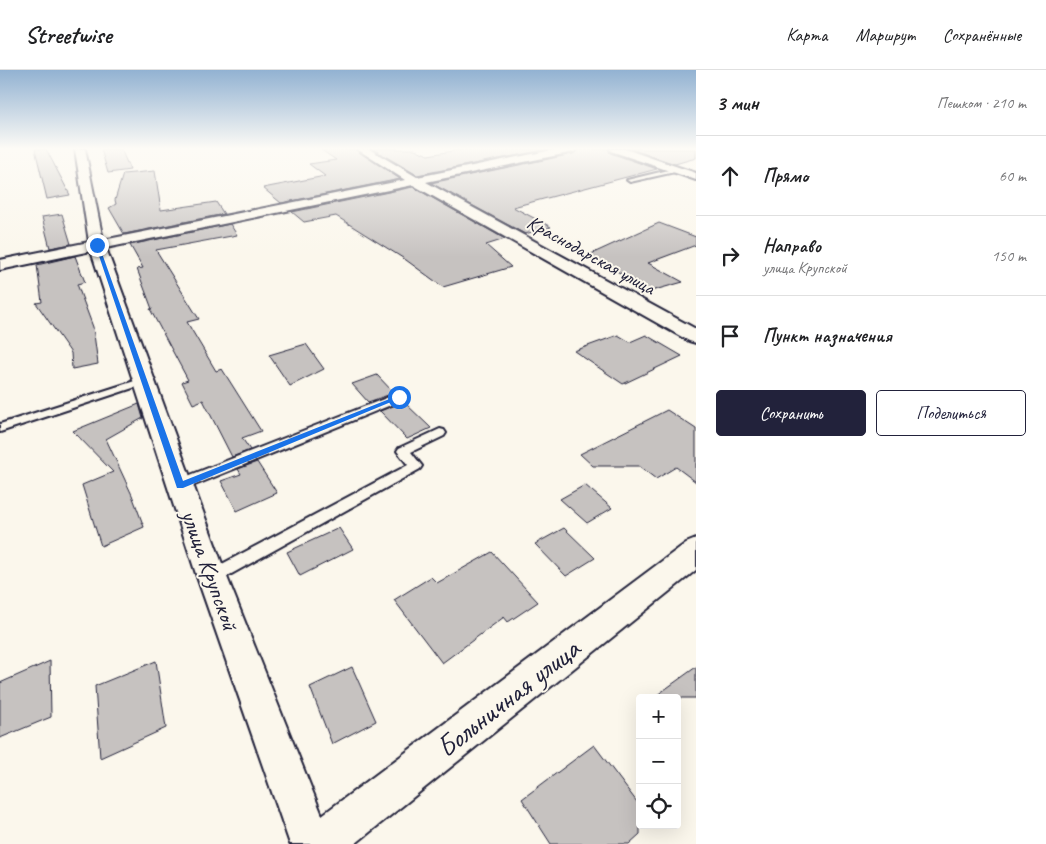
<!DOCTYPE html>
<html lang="ru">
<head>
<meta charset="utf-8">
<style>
	body { margin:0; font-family:Caveat,sans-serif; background:#f6f6f6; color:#202124 }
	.controls { position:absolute; right:15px; bottom:15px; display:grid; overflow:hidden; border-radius:5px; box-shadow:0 5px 20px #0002 }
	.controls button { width:45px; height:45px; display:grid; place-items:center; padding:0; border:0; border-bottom:1px solid #e0e0e0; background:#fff; color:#202124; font:25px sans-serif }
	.stop { position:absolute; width:15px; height:15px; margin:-11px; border:4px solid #1a73e8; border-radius:50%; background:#fff }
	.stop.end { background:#1a73e8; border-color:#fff; box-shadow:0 1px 5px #0008 }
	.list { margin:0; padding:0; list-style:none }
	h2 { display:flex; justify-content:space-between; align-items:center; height:65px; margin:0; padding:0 20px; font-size:21px }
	h2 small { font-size:16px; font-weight:400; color:#757577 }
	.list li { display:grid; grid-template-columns:32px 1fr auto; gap:15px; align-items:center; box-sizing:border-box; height:80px; padding:0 20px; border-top:1px solid #e0e0e0 }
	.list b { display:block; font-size:19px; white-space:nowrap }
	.list p { margin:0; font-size:16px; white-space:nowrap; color:#757577 }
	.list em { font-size:16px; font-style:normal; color:#757577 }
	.actions { display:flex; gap:10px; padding:15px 20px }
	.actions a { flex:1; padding:11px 0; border:1px solid #22223b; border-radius:5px; text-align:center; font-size:18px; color:#22223b }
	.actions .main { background:#22223b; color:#fff }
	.icon { flex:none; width:28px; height:28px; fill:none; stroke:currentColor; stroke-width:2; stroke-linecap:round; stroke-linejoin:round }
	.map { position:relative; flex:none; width:696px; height:774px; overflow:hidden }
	header { display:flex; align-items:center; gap:30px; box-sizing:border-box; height:70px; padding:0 25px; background:#fff; border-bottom:1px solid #e0e0e0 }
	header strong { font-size:24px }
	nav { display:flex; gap:28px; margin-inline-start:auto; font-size:18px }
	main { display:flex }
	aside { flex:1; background:#fff }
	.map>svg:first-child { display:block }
	.building { fill:#c6c2c0; stroke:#22223b }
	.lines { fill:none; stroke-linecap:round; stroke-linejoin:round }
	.lane-casing { stroke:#22223b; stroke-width:4 }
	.street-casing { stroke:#22223b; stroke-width:4 }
	.lane { fill:#fbf7ec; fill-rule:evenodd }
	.street { fill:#fbf7ec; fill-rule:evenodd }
	.route { fill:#1a73e8 }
	.labels { text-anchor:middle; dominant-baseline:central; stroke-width:4; stroke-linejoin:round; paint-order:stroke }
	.far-street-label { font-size:20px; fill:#22223b; stroke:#fbf7ec }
	.street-label { font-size:24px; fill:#22223b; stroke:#fbf7ec }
	.near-street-label { font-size:29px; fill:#22223b; stroke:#fbf7ec }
</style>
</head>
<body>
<header>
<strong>Streetwise</strong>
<nav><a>Карта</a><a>Маршрут</a><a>Сохранённые</a></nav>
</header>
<main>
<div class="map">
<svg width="696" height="774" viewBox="0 0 696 774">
	<rect width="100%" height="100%" fill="#fbf7ec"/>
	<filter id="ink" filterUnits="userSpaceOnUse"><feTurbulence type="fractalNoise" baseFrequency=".02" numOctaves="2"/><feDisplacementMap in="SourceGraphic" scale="10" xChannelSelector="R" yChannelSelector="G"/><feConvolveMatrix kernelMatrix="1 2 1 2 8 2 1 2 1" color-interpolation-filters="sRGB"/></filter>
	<g filter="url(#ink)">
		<path class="building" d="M35,79H46L70,125L47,129Z
			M101,79H121L130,100L108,103Z
			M320,79H355L400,109L281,133L263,118L325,106L309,94L336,90Z
			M373,79H415L428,85L465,79H549L417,105Z
			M580,79H608L610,83L657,99L513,137L551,157L525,164L431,113L573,84Z
			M631,79H696V88L675,94Z
			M155,101L161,140L216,132L224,144L124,164L109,138L116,134L115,130L123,104Z
			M413,117L505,169L486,175L511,197L443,217L406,190L336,146L304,152L292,142Z
			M62,144L71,174L50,178L42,147Z
			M659,153L696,167V175L648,193L683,212L651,221L589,185Z
			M230,154L237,165L156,180L199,249L187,252L216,301L222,299L261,361L242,368L250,380L232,387L203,330L193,334L182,312L188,310L150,239H152L137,199L143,198L130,175Z
			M75,186L85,212L77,214L93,257L98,294L72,299L71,283L36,233L42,232L37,195Z
			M618,265L630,272L646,265L682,286L623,314L574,281Z
			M306,274L324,299L290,316L269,285Z
			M377,305L394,323L368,332L352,314Z
			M404,332L431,358L407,369L380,341Z
			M139,334L143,348L106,369L132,425L144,457L101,476L82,415L113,402L73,361Z
			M667,340L696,359V412L676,397L656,409L639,396H593L580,384Z
			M257,392L277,423L237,441L221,411L241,404L238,399Z
			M585,415L612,438L587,453L560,429Z
			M339,458L353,479L300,506L287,482Z
			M564,458L595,488L566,506L535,474Z
			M492,482L538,532L508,552L504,547L442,593L394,530L431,507L437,513Z
			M50,591L51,647L0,668V613Z
			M156,591L166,658L100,688L95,616Z
			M352,597L376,651L332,674L310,617Z
			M696,597V628H653Z
			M594,675L640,736V764L629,774H551L522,729Z"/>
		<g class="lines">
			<defs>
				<path id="lane" d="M677,98L679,101L630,112L627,110Z
					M144,308L148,309L149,311L148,313L0,362V354Z
					M399,323L403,324L405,327L403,330L185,419L180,420L175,419L173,415L175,411Z
					M440,359L444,360L446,363L444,366L411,382L422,396L420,399L217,512L212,514L207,512L204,507L207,502L408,395L397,381L399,378Z"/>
				<path id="street" d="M75,79H85L103,170L405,110L357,79H369L417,107L558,79H578L573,82L426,112L696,259V273L689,271L413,115L106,178L227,507L322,745L686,473L696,469V500L355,774H290L197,507L91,181L0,200V190L89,172Z
					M610,79H625L696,103V110L611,81Z"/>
			</defs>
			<use href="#lane" class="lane-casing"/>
			<use href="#street" class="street-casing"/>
			<use href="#lane" class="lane"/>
			<use href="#street" class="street"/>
		</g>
	</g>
	<linearGradient id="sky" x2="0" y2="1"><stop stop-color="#92b2d2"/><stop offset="0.42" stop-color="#fdfbf6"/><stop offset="1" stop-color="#fdfbf6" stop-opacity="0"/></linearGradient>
	<rect width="696" height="187" fill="url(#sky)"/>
	<path class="route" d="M95,174L99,175L183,411L397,326L403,327L183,418H177Z"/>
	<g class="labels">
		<g class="far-street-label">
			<text transform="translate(591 185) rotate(29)">Краснодарская улица</text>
		</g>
		<g class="street-label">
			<text transform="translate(210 500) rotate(70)">улица Крупской</text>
		</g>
		<g class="near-street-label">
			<text transform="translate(508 628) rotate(-38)">Больничная улица</text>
		</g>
	</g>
</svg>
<div class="controls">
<button>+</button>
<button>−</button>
<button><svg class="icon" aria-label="locate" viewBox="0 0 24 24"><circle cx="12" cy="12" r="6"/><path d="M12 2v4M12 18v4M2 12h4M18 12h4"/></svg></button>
</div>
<div class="stop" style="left:399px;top:327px"></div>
<div class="stop end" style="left:97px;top:175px"></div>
</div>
<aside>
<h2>3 мин<small>Пешком · 210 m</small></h2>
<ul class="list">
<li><svg class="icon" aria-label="ahead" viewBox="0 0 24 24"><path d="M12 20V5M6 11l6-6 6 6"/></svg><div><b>Прямо</b></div><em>60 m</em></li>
<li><svg class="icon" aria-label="right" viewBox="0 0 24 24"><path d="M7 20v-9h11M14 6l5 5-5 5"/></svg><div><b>Направо</b><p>улица Крупской</p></div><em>150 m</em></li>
<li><svg class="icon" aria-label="arrive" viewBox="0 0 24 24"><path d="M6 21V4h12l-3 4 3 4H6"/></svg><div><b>Пункт назначения</b></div></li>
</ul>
<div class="actions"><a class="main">Сохранить</a><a>Поделиться</a></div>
</aside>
</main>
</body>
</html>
